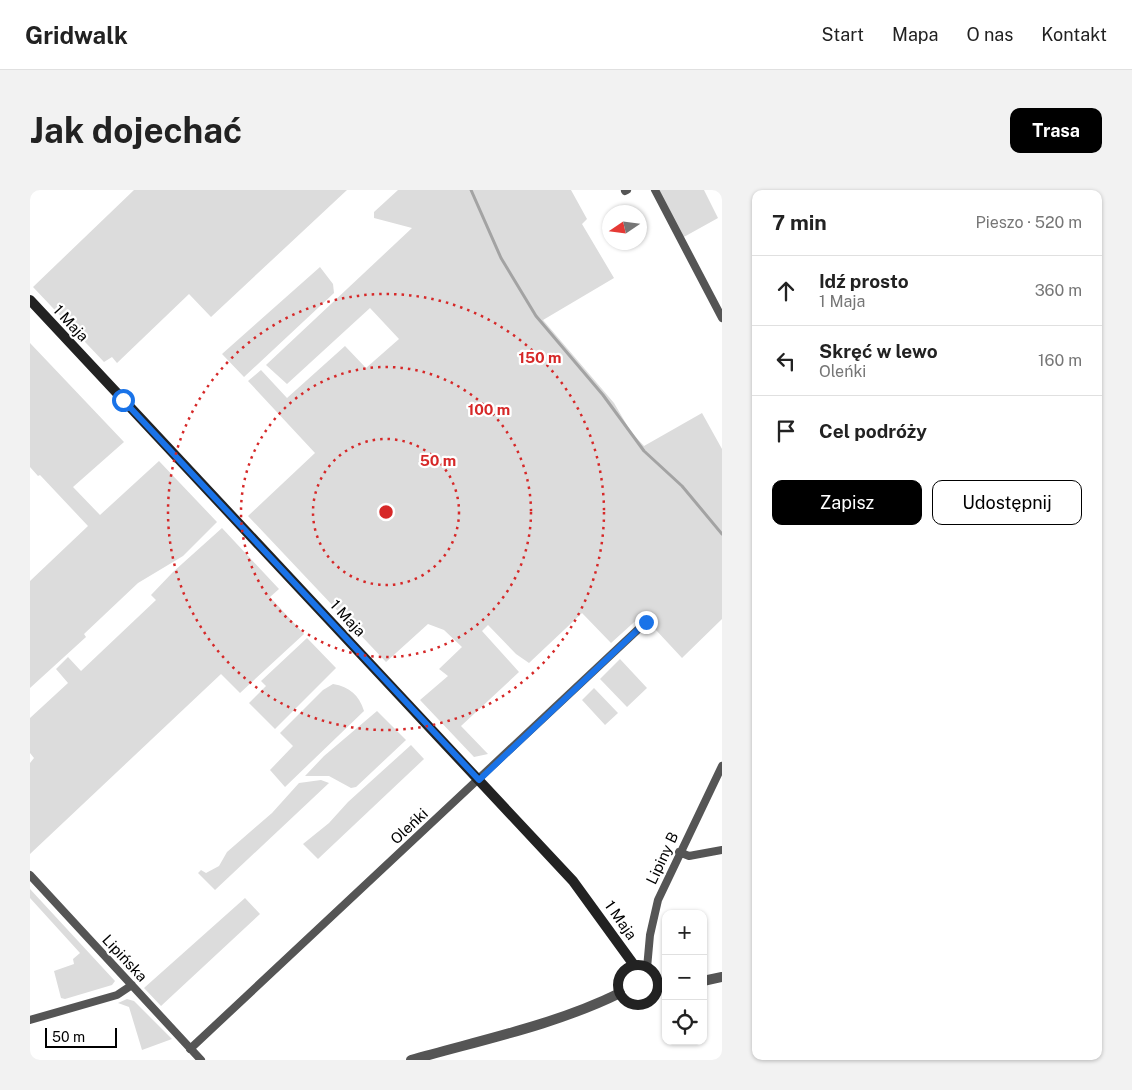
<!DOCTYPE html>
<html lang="pl">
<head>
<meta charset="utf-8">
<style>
	body { margin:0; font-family:"Public Sans",sans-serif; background:#f2f2f2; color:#222 }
	.controls { position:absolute; right:15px; bottom:15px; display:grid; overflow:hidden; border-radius:10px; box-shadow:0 1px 4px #0004 }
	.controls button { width:45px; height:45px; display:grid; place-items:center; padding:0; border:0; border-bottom:1px solid #e0e0e0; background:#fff; color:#222; font:25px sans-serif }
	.compass { position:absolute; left:572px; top:15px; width:45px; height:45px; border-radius:50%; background:#fff; box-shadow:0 1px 4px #0004; rotate:257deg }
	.scale { position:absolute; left:15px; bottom:12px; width:72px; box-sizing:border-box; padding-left:5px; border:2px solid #000; border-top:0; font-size:14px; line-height:18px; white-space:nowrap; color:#000; -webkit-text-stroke:4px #fff; paint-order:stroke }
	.stop { position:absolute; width:15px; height:15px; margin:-11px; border:4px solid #1a73e8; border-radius:50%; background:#fff }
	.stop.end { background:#1a73e8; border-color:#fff; box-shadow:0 1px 5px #0008 }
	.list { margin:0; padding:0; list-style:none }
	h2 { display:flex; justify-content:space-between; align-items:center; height:65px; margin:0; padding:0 20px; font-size:21px }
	h2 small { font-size:16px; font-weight:400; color:#767676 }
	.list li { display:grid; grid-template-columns:32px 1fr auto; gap:15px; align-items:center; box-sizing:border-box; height:70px; padding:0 20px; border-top:1px solid #e0e0e0 }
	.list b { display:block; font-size:19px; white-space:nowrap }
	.list p { margin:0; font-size:16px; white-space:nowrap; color:#767676 }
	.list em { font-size:16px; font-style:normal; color:#767676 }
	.actions { display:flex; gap:10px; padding:15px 20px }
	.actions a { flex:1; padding:11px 0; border:1px solid #000; border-radius:10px; text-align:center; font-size:18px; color:#000 }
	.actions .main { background:#000; color:#fff }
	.icon { flex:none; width:28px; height:28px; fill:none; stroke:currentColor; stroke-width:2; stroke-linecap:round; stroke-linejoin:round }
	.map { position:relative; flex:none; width:692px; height:870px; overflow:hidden; border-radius:10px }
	header { display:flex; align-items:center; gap:30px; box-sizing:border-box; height:70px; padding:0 25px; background:#fff; border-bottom:1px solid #e0e0e0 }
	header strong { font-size:24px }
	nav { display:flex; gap:28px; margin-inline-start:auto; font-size:18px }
	.intro { display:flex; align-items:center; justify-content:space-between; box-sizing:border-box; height:120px; padding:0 30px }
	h1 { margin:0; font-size:35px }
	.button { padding:12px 22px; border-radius:10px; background:#000; color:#fff; font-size:18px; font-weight:700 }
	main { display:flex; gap:30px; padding:0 30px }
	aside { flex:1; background:#fff; border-radius:10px; box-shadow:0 1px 4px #0004 }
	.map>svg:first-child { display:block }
	.green { fill:#dcdcdc }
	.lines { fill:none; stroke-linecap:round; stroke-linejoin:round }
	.stream { stroke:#a3a3a3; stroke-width:3 }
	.minor { stroke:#555; stroke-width:8 }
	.tertiary { stroke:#555; stroke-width:10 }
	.secondary { stroke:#222; stroke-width:10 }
	.route { stroke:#1a73e8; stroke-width:6 }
	.ring { fill:none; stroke:#d62828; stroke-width:2.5; stroke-dasharray:2.5 5 }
	.labels { text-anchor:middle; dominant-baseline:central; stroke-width:4.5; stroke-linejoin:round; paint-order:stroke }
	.street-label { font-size:15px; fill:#000; stroke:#fff }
	.centre { fill:#d62828; stroke:#fff; stroke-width:2.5 }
	.ring-label { font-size:15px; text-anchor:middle; font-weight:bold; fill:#d62828; stroke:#fff; stroke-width:4.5; stroke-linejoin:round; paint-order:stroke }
</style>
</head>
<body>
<header>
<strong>Gridwalk</strong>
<nav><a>Start</a><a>Mapa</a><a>O nas</a><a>Kontakt</a></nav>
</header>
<div class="intro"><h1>Jak dojechać</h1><a class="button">Trasa</a></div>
<main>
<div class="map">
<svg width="692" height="870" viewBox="0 0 692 870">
	<rect width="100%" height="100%" fill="#fff"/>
	<path class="green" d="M104,0H317L181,127L159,104L87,173L82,167L74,172L3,97Z
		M368,0H541L557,29L552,34L584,88L513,130L584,213L601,242L614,256L672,223L692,259V429L652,468L612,425L581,453L552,423L499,473L486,464L458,435L452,441L489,482L431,536L458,564L444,567L390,510L418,486L409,479L432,457L414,440L398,434L356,472L218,326L285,263L218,191L231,180L257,208L315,156L336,178L369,149L340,118L257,194L236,175L382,38L344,28V22Z
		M628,0H674L688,28L652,48Z
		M290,77L303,94L304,103L214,187L192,164Z
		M0,153L94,252L43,297L70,325L129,271L187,332L153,366L108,393L54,444L56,447L0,498V391L58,336L10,285L8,286L0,277Z
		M192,338L249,399L240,407L274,444L210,503L191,484L0,664V573L4,568L0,563V528L38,493L26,479L38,467L51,481L126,410L121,405L143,382Z
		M277,448L306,478L245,539L219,513L236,496L231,491Z
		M590,469L617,498L597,517L570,489Z
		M303,494C320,497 329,505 334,521L255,597L240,580L263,556L250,543L293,500Z
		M564,498L588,523L575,535L552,510Z
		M347,521L376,550L326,597L321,598L299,586H275L294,566Z
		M381,555L394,569L288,669L273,654L299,633L318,612Z
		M291,590L299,593L185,700L168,683L171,680L176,683L189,676L197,662L242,623L269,593Z
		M0,699L85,791L82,795L35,809L31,808L24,781L44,774L43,769L50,763L0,708Z
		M215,708L230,724L131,816L114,798Z
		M97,809L104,811L142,849L112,860L99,817L88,813Z"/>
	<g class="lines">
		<path class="stream" d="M441,0L471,68L506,126L573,205L614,261L652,296L692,344"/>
		<path class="minor" d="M625,0L692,128
			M595,1L597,0
			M649,662L659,666L692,660
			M0,685L171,870
			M617,778L620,745L628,710L692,576
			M0,830L87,805L102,795
			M160,859L616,432"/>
		<path class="tertiary" d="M673,791L692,787
			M628,795L636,796
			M381,870C451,850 525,835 590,803"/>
		<path class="secondary" d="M0,110L543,691L604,775
			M588 795a20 20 0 1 1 40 0a20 20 0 1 1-40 0Z"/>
	</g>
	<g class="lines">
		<path class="route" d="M93,210L449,590L616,432"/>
	</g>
	<g class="ring">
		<circle cx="356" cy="322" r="73"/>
		<circle cx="356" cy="322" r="145"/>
		<circle cx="356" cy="322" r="218"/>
	</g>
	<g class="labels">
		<g class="street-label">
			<text transform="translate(41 133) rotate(47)">1 Maja</text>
			<text transform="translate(318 428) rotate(47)">1 Maja</text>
			<text transform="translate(379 636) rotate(-43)">Oleńki</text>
			<text transform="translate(632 668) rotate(-65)">Lipiny B</text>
			<text transform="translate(591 730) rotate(55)">1 Maja</text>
			<text transform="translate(95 768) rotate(47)">Lipińska</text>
		</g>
	</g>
	<circle cx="356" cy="322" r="8" class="centre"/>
	<g class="ring-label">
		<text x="510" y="173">150 m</text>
		<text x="459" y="225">100 m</text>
		<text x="408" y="276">50 m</text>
	</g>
</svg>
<div class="controls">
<button>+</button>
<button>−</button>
<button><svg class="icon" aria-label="locate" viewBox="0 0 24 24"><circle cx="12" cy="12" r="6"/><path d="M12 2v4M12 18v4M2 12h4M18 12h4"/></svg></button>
</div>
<svg class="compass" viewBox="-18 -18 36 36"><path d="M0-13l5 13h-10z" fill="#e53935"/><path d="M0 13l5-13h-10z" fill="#767676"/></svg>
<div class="scale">50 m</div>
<div class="stop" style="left:93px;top:210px"></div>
<div class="stop end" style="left:616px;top:432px"></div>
</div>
<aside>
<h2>7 min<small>Pieszo · 520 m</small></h2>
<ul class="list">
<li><svg class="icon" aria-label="ahead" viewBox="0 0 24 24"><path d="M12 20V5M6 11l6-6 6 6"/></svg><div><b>Idź prosto</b><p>1 Maja</p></div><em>360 m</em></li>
<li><svg class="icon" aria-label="left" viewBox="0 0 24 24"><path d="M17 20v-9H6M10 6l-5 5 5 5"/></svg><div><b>Skręć w lewo</b><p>Oleńki</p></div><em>160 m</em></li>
<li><svg class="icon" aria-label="arrive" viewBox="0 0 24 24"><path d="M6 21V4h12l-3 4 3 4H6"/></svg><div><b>Cel podróży</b></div></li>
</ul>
<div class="actions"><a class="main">Zapisz</a><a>Udostępnij</a></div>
</aside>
</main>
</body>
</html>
